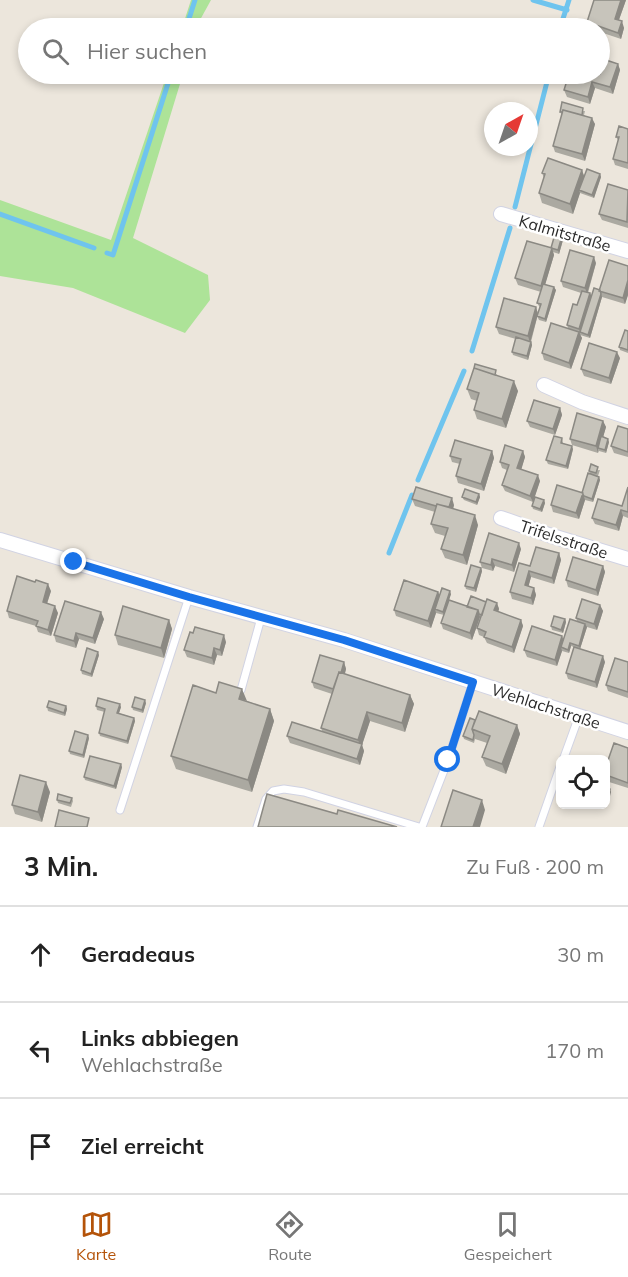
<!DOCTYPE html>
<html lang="de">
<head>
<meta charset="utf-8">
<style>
	body { margin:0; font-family:Mulish,sans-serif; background:#f6f6f6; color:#222 }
	.controls { position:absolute; right:18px; bottom:18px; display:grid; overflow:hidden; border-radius:9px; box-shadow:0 3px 9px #0003 }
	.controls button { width:54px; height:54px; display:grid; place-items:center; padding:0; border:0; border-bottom:2px solid #e0e0e0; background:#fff; color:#222; font:30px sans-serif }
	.compass { position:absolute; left:484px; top:102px; width:54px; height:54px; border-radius:50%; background:#fff; box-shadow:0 3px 9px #0003; rotate:40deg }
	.stop { position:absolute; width:18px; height:18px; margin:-14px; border:4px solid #1a73e8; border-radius:50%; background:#fff }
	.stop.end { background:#1a73e8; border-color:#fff; box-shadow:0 2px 6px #0008 }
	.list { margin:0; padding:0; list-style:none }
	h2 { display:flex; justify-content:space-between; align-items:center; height:78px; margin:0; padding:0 24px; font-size:26px }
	h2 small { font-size:20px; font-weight:400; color:#767676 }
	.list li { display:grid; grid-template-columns:39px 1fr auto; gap:18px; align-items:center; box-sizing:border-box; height:96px; padding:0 24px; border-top:2px solid #e0e0e0 }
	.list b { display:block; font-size:22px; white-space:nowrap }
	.list p { margin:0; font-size:20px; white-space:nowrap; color:#767676 }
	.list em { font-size:20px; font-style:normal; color:#767676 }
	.icon { flex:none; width:33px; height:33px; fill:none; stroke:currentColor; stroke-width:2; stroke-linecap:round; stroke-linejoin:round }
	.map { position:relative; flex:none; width:628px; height:827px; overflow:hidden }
	.search { position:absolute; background:#fff; box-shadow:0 3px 9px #0003; left:18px; right:18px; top:18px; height:66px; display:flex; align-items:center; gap:15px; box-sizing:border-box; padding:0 21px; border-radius:33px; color:#767676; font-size:22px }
	.sheet { height:366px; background:#fff }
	nav { display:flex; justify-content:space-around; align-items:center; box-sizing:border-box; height:84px; border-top:2px solid #e0e0e0; background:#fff; font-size:16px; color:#767676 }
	nav a { display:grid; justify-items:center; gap:3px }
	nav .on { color:#b45309 }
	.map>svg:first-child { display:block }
	.green { fill:#ade398 }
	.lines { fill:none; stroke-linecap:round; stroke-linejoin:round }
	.stream { stroke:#6fc4ee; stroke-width:5 }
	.service-casing { stroke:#d1d3e3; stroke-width:9 }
	.minor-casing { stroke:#d1d3e3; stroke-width:16 }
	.service { stroke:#fff; stroke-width:7 }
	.minor { stroke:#fff; stroke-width:14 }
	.wall { fill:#aba9a1 }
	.shaded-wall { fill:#8b8983 }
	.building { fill:#c7c4bb; stroke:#8b8983; stroke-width:1.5 }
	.route { stroke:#1a73e8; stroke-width:8 }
	.labels { text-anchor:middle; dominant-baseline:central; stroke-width:5; stroke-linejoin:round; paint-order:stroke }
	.street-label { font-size:16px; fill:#2a2a2a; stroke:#fff }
</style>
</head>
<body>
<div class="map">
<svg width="628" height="827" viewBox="0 0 628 827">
	<rect width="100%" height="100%" fill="#ece6dc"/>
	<path class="green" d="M191,0H211L200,20L197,28H182Z
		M167,74H183L133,238L208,275L210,300L185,333L73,288L0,276V200L111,240Z"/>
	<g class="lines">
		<path class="stream" d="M533,0L567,10
			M186,28L195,0
			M560,28L569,0
			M515,207L549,74
			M0,214L94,248
			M107,253L113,255L171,74
			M472,351L510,228
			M418,480L464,371
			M389,553L412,495"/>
		<defs>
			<path id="service" d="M241,690L261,618
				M563,760L579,716
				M120,810L189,597
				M257,827L266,799L273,791L284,789L304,792L419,827
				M422,827L448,760L473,682
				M539,827L560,767"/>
			<path id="minor" d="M501,214L628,251
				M544,385L582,402L628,417
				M501,518L549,535L628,559
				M0,540L189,597L344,640L628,732"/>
		</defs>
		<use href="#service" class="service-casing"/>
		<use href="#minor" class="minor-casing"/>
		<use href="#service" class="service"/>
		<use href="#minor" class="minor"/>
	</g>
	<path class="wall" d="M594,0H626L619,20L624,28L621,39L600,32V28H589L587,22Z
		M618,64L620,70L613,94L595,88L590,104L567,97L564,90L582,79Z
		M585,111L584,115L595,124L585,161L555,152L553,146L562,115L560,112Z
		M628,129V169L615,165L613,159L618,140L616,137Z
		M582,170L584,176L600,174L601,177L594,198L580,193L573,214L542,203L539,193L544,178L542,173Z
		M628,190V228L602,220L599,214Z
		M562,236L563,240L559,254L553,252L554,255L545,284L556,290L546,322L539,320L537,316L540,307L539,306L537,303L541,292L518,285L515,278L551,248Z
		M596,263L588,293H590L592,297L628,266V295L625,304L602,297L590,338L580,335L582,338L571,369L544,360L542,353L568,328L567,325L577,305L581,293L563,287L561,281Z
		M536,307L538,314L531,342L532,345L528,360L513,355L512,352L516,339L499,334L496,327Z
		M628,331V353L620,350L619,347Z
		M620,358L611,384L584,376L581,369Z
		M497,374V376L518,391L506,428L477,419L474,410L477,401L471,399L467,389Z
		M560,408L562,415L555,435L530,427L527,421Z
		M603,421L606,427L603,437L609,442L606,453L599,451L598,453L572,445L570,439Z
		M628,429V457L614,453L611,446Z
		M562,438L563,443L573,449L568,469L548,464L546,460Z
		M492,451L494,458L484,491L458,483L456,476L460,464L452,462L450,456Z
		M523,451L525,457L521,469L540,481L533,502L505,491L502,485L507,470L502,468L500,462Z
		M600,470L598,476L600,480L593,502L585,500L579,519L553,512L551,505L582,493L590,474L589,471Z
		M628,487V518L623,516L619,531L595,524L592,518L622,506Z
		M479,494L480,497L477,505L464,500L462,497Z
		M412,499L454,505L453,509L478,525L467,565L445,558L441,549L445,536L435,533L431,524L435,512L415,506Z
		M544,500L545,503L542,512L533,509L532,506Z
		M521,549L514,572L495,566L493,571L482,568L480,562Z
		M559,553L561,560L554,584L531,577L528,587L534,588L536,595L533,605L512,599L510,592L530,566Z
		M603,566L605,572L598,596L568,587L566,580Z
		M481,568L482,571L476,592L466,589L465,586Z
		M51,591L47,604L58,613L51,636L38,632L36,626L9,618L7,611Z
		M438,592L439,595L451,594L449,600L467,607L486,602L497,603L499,609L498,612L521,620L523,626L514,653L487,643L484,637L479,635L477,628L481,617H480L472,640L443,629L441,623L444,615L436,613L431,628L396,616L394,610Z
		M600,605L603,611L597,630L587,627L580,649L605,662L597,688L568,679L566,673L574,647L571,646L569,653L562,651L557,666L527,657L524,650L562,636L563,639L577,621L576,618Z
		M104,619L95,644L79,639L76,648L56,642L54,635Z
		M565,619L566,622L563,633L552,630L551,626Z
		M169,620L172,629L164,658L118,645L115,635Z
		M226,642L222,656L217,655L214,665L187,657L184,650Z
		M99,655L92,677L82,674L81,670Z
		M344,662L346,669L345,674L410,695L414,704L405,732L370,721L362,745L364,751L360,765L290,743L287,736L322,731L321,728L332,694L314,688L312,682Z
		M628,662V698L608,691L606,685Z
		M247,701L270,709L274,721L252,792L176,769L171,756Z
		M146,703L143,713L133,710L132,707Z
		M66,706L67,709L65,716L48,711L47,707Z
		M96,706L121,707L119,713L134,718L135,721L128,744L100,736L99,733L105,712L97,710Z
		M475,720L517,725L520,734L506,774L486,766L482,757L487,743L475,739L474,743L464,739L463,736Z
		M89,738L84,758L70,754L69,751Z
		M628,748V788L606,781V766Z
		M122,767L116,789L85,780L84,777Z
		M50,792L42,822L15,814L12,805Z
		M72,798L73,801L71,807L58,803L57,800Z"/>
	<path class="shaded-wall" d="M621,0H626L617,25L615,19Z
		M622,21L624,28L621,39L618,33Z
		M618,64L620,70L613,94L610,87Z
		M592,82L595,88L590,104L588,97Z
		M592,118L595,124L585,161L582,154Z
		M582,170L585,179L579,190L580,193L573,214L570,204Z
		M600,174L601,177L594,198L592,195Z
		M562,236L563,240L559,254L558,250Z
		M552,248L554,255L543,292L541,286Z
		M594,257L596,263L587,294L585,288Z
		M628,280V295L625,304L623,298Z
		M554,287L556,290L546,322L545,319Z
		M590,293L593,300L580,332L579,329Z
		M601,294L602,297L590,338L588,335Z
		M536,307L538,314L530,343L528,336Z
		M579,332L582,338L571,369L569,363Z
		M531,342L532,345L528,360L527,356Z
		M617,352L620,358L611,384L609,378Z
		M514,381L518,391L506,428L502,419Z
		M560,408L562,415L555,435L553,429Z
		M603,421L606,427L600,448H598V453L596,446Z
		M608,439L609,442L606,453L605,450Z
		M572,446L573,449L568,469L566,466Z
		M492,451L494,458L484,491L481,484Z
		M523,451L525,457L520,474L517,468Z
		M538,475L540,481L533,502L530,496Z
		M599,477L600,480L593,502L592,499Z
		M583,493L585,500L579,519L576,513Z
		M479,494L480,497L477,505L476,502Z
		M452,498L454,505L451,516L448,510Z
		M544,500L545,503L542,512L540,509Z
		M621,510L623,516L619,531L616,525Z
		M475,515L478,525L467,565L463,555Z
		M519,543L521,549L514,572L512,565Z
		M559,553L561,560L554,584L552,578Z
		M492,559L495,566L493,571L491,565Z
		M603,566L605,572L598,596L596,590Z
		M481,568L482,571L476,592L474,588Z
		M529,571L531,577L527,592L525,585Z
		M48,584L51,591L45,609L43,602Z
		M534,588L536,595L533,605L531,598Z
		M450,591L451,594L444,615L443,612Z
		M438,592L441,598L435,609L436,613L431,628L428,621Z
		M497,603L499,609L496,617L494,610Z
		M600,605L603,611L597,630L594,624Z
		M55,606L58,613L51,636L48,630Z
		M478,610L480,617L472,640L470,633Z
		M101,612L104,619L95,644L93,638Z
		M565,619L566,622L563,633L561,630Z
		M169,620L172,629L164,658L161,648Z
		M521,620L523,626L514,653L512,647Z
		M585,624L587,627L580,649L579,646Z
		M76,633L79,639L76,648L74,641Z
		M224,635L226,642L222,656L220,650Z
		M562,636L564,642L561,647L562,651L557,666L555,660Z
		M570,643L571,646L569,653L568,650Z
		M214,648L217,655L214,665L212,658Z
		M98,652L99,655L92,677L91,674Z
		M603,656L605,662L597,688L595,682Z
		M344,662L346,669L338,696L335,689Z
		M242,689L247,701L239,699Z
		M410,695L414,704L405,732L402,723Z
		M145,700L146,703L143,713L142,710Z
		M120,704L121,707L118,716L117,713Z
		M66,706L67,709L65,716L64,713Z
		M270,709L274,721L252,792L248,780Z
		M367,712L370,721L362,745L364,751L360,765L357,759L361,748L358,740Z
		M134,718L135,721L128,744L127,741Z
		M517,725L520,734L506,774L502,764Z
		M88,735L89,738L84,758L83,755Z
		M121,764L122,767L116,789L114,786Z
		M46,782L50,792L42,822L38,812Z
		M610,789L611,792L609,800L607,796Z
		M482,800L485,810L480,827H473Z"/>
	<path class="building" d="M594,0H621L615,19L622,21L618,33L587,22Z
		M600,58L618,64L610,87L592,82L588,97L564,90L569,74L582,79L584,74H600Z
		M562,102L583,108L582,115L563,110L562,112H560Z
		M563,110L592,118L582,154L553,146Z
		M619,126L628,129V163L613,159L619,137H616Z
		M548,158L582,170L570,204L539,193L545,174L542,173Z
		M587,169L600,174L592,195L579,190Z
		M608,184L628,190L627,222L599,214Z
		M555,234L562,236L558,250L551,248Z
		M527,241L552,248L541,286L515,278Z
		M570,250L594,257L585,288L561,281Z
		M609,260L628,266V280L623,298L599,291Z
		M543,284L554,287L545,319L537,316L541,304L537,303Z
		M594,288L600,290L601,294L588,335L580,332Z
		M582,291L590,293L579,329L567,325L573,304L577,305Z
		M504,298L536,307L528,336L496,327Z
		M551,323L579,332L569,363L542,353Z
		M625,330L628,331V350L619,347Z
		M516,337L531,342L527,356L512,352Z
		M589,343L617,352L609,378L581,369Z
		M475,364L496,370L495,375L474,368Z
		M474,368L514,381L502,419L474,410L479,393L467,389Z
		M534,400L560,408L553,429L527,421Z
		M577,413L603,421L596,446L570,439Z
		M618,426L628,429V452L611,446Z
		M554,436L562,438L561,443L572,446L566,466L546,460Z
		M601,436L608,439L605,450L598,448Z
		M455,440L492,451L481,484L456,476L461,459L450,456Z
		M505,445L523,451L517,468L538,475L530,496L502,485L509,465L500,462Z
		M591,464L598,467L596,473L589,471Z
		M588,473L599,477L592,499L584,496L582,493Z
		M557,485L583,493L576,513L551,505Z
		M416,487L452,498L449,507L437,504L436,506L412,499Z
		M628,487V512L621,510L616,525L592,518L598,499L622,506Z
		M465,489L479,494L476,502L462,497Z
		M535,497L544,500L540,509L532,506Z
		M437,504L475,515L463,555L441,549L448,528L431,524Z
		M489,533L519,543L512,565L492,559L491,565L480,562Z
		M536,547L559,553L552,578L529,571L525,585L534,588L531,598L510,592L519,563L530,566Z
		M573,557L603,566L596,590L566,580Z
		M471,565L481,568L474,588L465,586Z
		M17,576L35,582L36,580L48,584L43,602L55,606L48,630L36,626L38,621L7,611Z
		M404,580L438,592L428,621L394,610Z
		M442,588L450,591L443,612L435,609Z
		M471,596L486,602L482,615L479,614L478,610L467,607Z
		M487,599L497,603L494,610L521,620L512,647L484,637L486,632L477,628Z
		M582,599L600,605L594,624L576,618Z
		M449,600L478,610L470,633L441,623Z
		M65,601L101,612L93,638L76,633L74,641L54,635Z
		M123,606L169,620L161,648L115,635Z
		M554,616L565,619L561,630L551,626Z
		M570,619L585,624L579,646L570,643L568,650L561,647Z
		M532,626L562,636L555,660L524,650Z
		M195,627L224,635L220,650L214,648L212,658L184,650L190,632L193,633Z
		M574,647L603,656L595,682L566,673Z
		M87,648L98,652L91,674L81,670Z
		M320,655L344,662L341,673L339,672L333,689L312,682Z
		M615,658L628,662V692L606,685Z
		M339,672L410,695L402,723L367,712L358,740L321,728Z
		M219,682L242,689L239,699L270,709L248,780L171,756L193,685L216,693Z
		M135,697L145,700L142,710L132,707Z
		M98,698L120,704L117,713L134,718L127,741L99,733L105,709L96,706Z
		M49,701L66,706L64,713L47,707Z
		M479,711L517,725L502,764L482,757L490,736L472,729Z
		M470,718L475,720L472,729L474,735L473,740L463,736Z
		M292,722L362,744L357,759L287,736Z
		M75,731L88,735L83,755L69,751Z
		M614,743L628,748V783L606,775V766Z
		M90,756L121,764L114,786L84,777Z
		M20,775L46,782L38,812L12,805Z
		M606,787L610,789L607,796H606Z
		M453,790L482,800L473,827H441Z
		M58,794L72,798L70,803L57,800Z
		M267,794L337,814L338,810L397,827H258Z
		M59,810L89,818L87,827H55Z"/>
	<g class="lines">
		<path class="route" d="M74,562L189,597L344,640L473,682L448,760"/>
	</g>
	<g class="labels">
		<g class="street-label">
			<text transform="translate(565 233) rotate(16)">Kalmitstraße</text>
			<text transform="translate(564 539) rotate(18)">Trifelsstraße</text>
			<text transform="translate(546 706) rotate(18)">Wehlachstraße</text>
		</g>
	</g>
</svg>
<div class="controls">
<button><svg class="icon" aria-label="locate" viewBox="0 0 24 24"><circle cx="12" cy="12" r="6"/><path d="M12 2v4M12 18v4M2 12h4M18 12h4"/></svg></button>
</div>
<svg class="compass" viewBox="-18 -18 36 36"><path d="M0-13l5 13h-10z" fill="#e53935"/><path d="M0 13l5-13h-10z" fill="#767676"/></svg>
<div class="stop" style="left:448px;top:760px"></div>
<div class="stop end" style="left:74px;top:562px"></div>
<div class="search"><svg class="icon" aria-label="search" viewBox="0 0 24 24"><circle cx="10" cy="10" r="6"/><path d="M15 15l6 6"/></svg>Hier suchen</div>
</div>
<section class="sheet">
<h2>3 Min.<small>Zu Fuß · 200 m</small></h2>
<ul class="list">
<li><svg class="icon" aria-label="ahead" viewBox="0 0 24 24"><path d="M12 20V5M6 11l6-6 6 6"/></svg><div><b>Geradeaus</b></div><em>30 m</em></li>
<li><svg class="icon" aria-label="left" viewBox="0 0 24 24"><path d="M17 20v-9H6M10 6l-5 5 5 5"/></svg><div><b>Links abbiegen</b><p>Wehlachstraße</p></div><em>170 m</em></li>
<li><svg class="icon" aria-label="arrive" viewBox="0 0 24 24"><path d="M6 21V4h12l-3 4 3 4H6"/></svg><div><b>Ziel erreicht</b></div></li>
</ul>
</section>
<nav>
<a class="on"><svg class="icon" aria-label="map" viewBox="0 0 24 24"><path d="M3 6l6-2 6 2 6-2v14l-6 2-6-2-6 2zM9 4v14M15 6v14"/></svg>Karte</a>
<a><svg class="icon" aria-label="directions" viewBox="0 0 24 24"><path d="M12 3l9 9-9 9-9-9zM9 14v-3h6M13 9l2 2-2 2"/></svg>Route</a>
<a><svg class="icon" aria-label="saved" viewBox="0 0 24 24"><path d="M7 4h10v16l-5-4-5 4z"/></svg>Gespeichert</a>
</nav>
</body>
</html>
